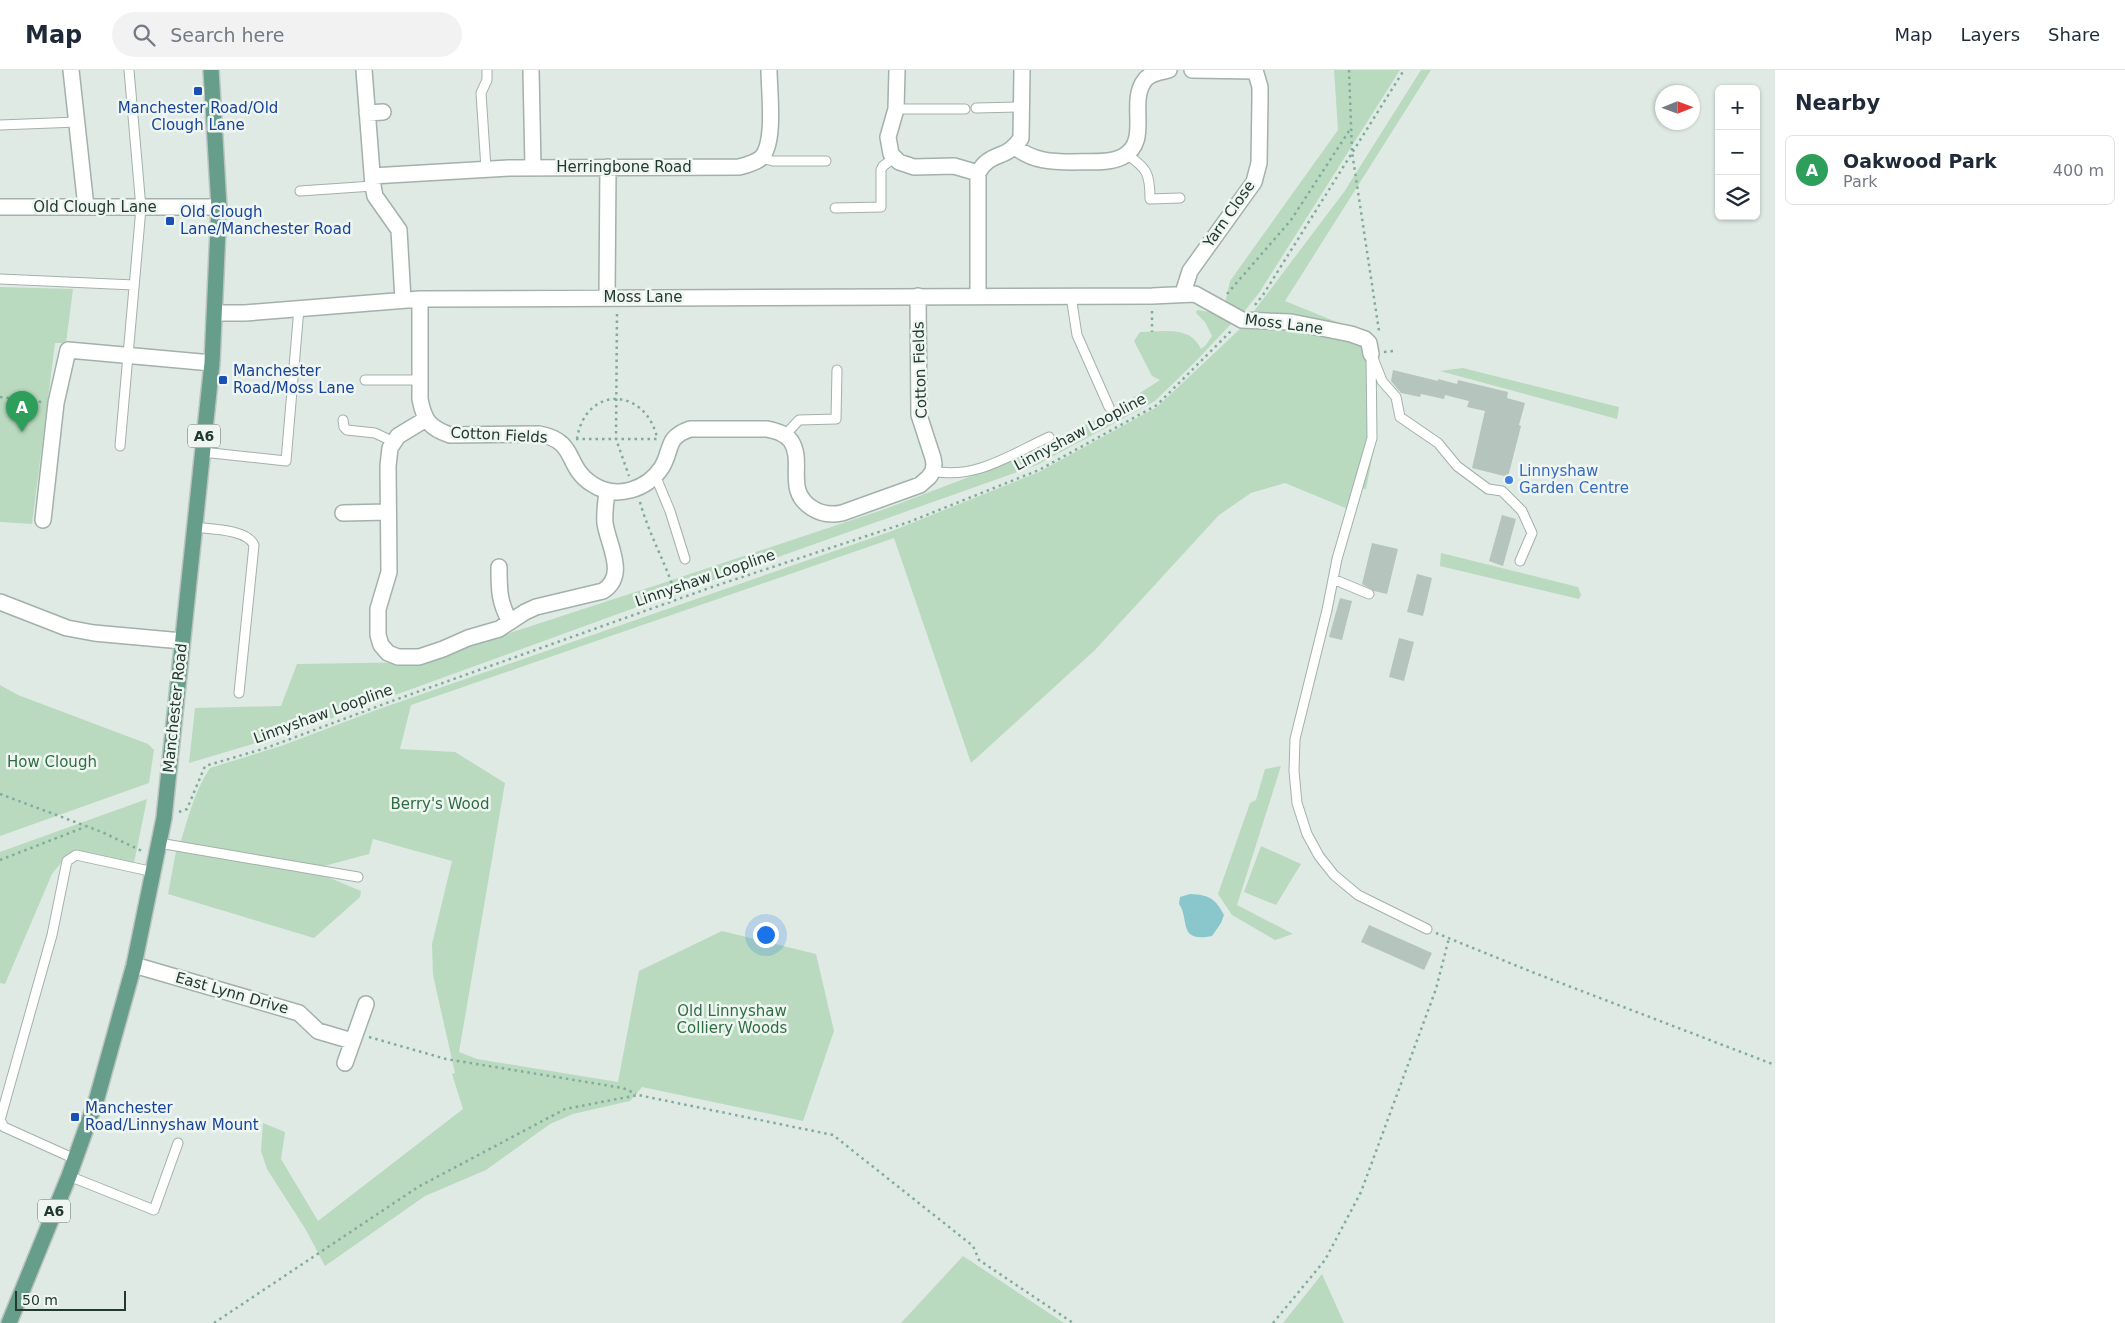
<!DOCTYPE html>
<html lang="en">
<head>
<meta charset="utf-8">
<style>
	body { margin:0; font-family:"DejaVu Sans",sans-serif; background:#f2f2f3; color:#1f2937 }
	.controls { position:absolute; right:15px; top:15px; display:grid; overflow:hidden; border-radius:8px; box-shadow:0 1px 4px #0004 }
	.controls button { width:45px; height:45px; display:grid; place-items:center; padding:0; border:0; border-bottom:1px solid #e0e1e3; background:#fff; color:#1f2937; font:25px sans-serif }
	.compass { position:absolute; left:1655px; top:15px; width:45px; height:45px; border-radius:50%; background:#fff; box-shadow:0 1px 4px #0004; rotate:89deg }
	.scale { position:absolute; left:15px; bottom:12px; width:111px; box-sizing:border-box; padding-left:5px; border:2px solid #213931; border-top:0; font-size:14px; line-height:18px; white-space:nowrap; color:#213931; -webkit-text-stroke:4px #eff6f2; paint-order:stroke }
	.you { position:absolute; left:765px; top:864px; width:18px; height:18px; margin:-12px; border:4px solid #fff; border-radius:50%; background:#1a73e8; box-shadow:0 0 0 8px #1a73e833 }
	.badge { display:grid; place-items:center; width:32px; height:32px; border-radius:50%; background:#7b4c48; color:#fff; font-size:16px; font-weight:700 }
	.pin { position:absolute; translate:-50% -41px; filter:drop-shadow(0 1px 2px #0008) }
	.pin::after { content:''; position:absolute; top:26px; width:18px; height:15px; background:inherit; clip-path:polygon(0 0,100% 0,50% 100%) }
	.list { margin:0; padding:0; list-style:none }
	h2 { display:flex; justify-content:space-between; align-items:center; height:65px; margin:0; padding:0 20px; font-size:21px }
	h2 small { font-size:16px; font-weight:400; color:#747a83 }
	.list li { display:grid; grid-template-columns:32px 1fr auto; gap:15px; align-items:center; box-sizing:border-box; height:70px; margin:0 10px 10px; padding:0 10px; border:1px solid #e0e1e3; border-radius:8px }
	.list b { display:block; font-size:19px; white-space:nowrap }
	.list p { margin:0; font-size:16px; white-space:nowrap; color:#747a83 }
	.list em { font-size:16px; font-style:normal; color:#747a83 }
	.icon { flex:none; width:28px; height:28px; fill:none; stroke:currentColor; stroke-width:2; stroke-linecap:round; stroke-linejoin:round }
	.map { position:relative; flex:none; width:1775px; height:1253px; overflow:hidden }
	header { display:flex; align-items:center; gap:30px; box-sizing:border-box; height:70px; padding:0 25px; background:#fff; border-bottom:1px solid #e0e1e3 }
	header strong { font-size:24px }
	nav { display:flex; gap:28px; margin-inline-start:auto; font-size:18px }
	.search { width:350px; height:45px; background:#f2f2f3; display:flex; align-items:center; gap:12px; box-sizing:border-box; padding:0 18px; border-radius:28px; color:#747a83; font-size:19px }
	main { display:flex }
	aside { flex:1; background:#fff }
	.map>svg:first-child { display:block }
	.green { fill:#b9dabf }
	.water { fill:#89c7cd }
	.building { fill:#b5c4bd }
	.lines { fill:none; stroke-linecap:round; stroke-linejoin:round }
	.service-casing { stroke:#a2b1ab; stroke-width:11 }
	.minor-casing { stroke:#a2b1ab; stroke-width:18 }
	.tertiary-casing { stroke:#a2b1ab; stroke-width:18 }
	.primary-casing { stroke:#bcc4c1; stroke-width:18 }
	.path { stroke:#81ac9b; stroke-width:2.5; stroke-dasharray:2.5 4; stroke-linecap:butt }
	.service { stroke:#fff; stroke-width:9 }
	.minor { stroke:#fff; stroke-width:15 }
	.tertiary { stroke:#fff; stroke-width:15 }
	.primary { stroke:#669d8b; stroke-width:15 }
	.transit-dot { fill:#1a4fb4; stroke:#eff6f2; stroke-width:2 }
	.shop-dot { fill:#3f7fe0; stroke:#eff6f2; stroke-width:2 }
	.labels { text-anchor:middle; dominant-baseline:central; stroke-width:5; stroke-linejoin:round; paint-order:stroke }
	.shield { fill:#eff6f2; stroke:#5f726b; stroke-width:1 }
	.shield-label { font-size:14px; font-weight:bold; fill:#213931 }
	.transit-label { font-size:15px; fill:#164399; stroke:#eff6f2; text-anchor:start }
	.street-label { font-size:15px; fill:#213931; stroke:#eff6f2 }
	.shop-label { font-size:15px; fill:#366cbe; stroke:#eff6f2; text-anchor:start }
	.park-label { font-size:15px; fill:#2e6d42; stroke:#eff6f2 }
</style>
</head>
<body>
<header>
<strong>Map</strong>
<div class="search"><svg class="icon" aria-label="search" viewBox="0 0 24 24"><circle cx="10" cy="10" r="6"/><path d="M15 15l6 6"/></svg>Search here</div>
<nav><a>Map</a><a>Layers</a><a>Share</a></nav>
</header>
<main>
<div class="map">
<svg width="1775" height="1253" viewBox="0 0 1775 1253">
	<rect width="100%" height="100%" fill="#dfeae4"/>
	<path class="green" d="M1334,0H1400L1259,223L1242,244L1225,234L1230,211L1338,60Z
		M1421,0H1431L1285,231L1371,266L1376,369L1366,419L1355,417L1348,439L1285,413L1251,423L1219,445L1095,580L971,693L894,468L411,635L400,679L455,682L505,713L459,982L477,989L618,1012L639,901L722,861L816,884L834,961L803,1051L642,1017L630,1031L573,1044L550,1054L486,1100L425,1126L325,1196L306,1160L267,1099L261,1081L263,1053L285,1062L281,1089L318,1151L463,1039L452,1004L455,1003L433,905L432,874L452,791L373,769L369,784L324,796L180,774C188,748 195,720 210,698L281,676L379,639L892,461L1039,402L1157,337L1242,257L1344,122Z
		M0,217L73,219L66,273H55L32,454L0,452Z
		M1197,240L1216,243L1231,254L1195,292L1155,331L1037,395L626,541L299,660L189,693L195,638L281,636L297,594L421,592L657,515L885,439L1032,383L1117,338L1160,310L1152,306L1134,271L1140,262C1163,262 1190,255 1201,279L1206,275L1212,266L1205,252L1196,243Z
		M1463,298L1619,337L1617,349L1440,301Z
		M1441,483L1578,517L1581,525L1579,529L1440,496Z
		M0,615L18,625L148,674L154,680L149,713L0,766Z
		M1281,696L1237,835L1293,864L1275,870L1232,845L1218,824L1250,733L1256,730L1265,699Z
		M147,729L134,793L75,782L64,789L52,804L5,914L0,913V782Z
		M1261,776L1301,794L1276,835L1244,822Z
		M176,781L325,806L361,821L360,827L314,868L168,824Z
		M963,1186L1064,1253H901Z
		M1322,1204L1344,1253H1283Z"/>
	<path class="water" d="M1190,824C1209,825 1215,828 1224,845L1221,853L1212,866C1177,873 1190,849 1179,834L1180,827Z"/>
	<path class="building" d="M1393,300L1438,311V309L1457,314L1458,310L1508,322L1507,328L1525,333L1519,355L1521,356L1508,407L1472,398L1485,341L1467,337L1469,331L1445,325L1444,329L1421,324L1420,327L1401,323L1391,311Z
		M1502,445L1516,449L1503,496L1489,491Z
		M1372,473L1398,479L1387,524L1374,521L1362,514Z
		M1417,504L1432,508L1423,546L1407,542Z
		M1340,528L1352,531L1342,570L1329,567Z
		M1399,568L1414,572L1404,611L1389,607Z
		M1369,855L1432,883L1424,900L1361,872Z"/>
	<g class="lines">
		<defs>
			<path id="service" d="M976,38L1022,37
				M896,39H965
				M0,55L77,52
				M1126,84C1147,98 1150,103 1150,129L1180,128
				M761,88L773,91H826
				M486,99L481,23L487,10V0
				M300,121L373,116
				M835,138L881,137V100L883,96L894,88
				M0,209L134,215
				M1071,226L1077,265L1109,337
				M1371,284L1372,368L1337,489L1327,540L1295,669L1294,701L1297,733L1307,764L1319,786L1334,805L1358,825L1427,859
				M1373,288L1382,311L1396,327L1400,347L1438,373L1457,396L1488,419L1502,421L1522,441L1532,463L1520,491
				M365,310H420
				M343,350L344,357L347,360L375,363L394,372
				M785,365L799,350L836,349L837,300
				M120,376L141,138L129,0
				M202,382L286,391L299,238
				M933,401C975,410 1012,384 1049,367
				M655,405L670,441L685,489
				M194,457C210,459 247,459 254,475L239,623
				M1333,509L1369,524
				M159,773L358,807
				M75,1089L4,1057L0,1050L52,865L67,791L76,785L154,802
				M69,1106L154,1140L178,1073"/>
			<path id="minor" d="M71,0L86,137
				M364,0L373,116L375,126L399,160L403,230
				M531,0L533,97
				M897,0L896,39L888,67L891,84L899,92L914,97L954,96L978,103
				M1192,0L1255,1
				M367,43L383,42
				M1015,77C1033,91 1051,92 1073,92C1088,91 1108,94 1122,87C1152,72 1127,32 1145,10C1150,3 1160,2 1169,0
				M372,106L509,98L739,97C747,95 755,93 761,88C776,73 769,21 769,0
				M1183,223L1190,201L1254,112L1259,93L1260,29V17L1255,0
				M978,225V103C990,80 1007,91 1021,68L1022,0
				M607,227L608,97
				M420,229V329C424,351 430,358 450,365L539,364C578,371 564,396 592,414C616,430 647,420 662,397C673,378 665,368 690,359H767C776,361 785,363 791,371C805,393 784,420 812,438C821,444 832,445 842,443L920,415L929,407L933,401L934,394L933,388L919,345L918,226
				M215,243H245L420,229L1152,226L1195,224L1242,250L1291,252L1351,264L1365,269L1369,273L1371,284
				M426,349L398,366L390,378L388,396L389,502L378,539V565L381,575L388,583L398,587H419L443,579L468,568L499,559L525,542L536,537L603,521C628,505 608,475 605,453C604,442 606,432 607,421
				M343,443L388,442
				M43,450L56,333L68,280L212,293
				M499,497C499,520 499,532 510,552
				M0,532L67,558L94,563L182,571
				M134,895L299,943L318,961L352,971
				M345,993L366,934"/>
			<path id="tertiary" d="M0,137H219"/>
			<path id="primary" d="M9,1253L69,1106L97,1028L134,895L164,748L212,293L219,137L211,0"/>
		</defs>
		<use href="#service" class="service-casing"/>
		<use href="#minor" class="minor-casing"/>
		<use href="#tertiary" class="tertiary-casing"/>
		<use href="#primary" class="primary-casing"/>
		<path class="path" d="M1349,0L1352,82L1379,261
			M1227,224L1291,150L1349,61
			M1255,235L1263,225L1404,0
			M1152,241V262
			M617,244L616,369L629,406
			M1384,282L1393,281
			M0,327L42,332
			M576,369H658
			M577,369C585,316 644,316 657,367
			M640,432C649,465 667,495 677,529
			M0,724L102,762L142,781
			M179,742L187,739L205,696L266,678L392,631L715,516L909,452L1039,400L1157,335L1231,261
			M0,790L85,757
			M1436,863L1532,902L1775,995
			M369,967L446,989L623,1018L636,1024
			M214,1253L418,1117L565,1039L638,1025L833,1065L973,1176L979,1190L1073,1253
			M1273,1253L1325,1190L1361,1122L1436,919L1449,868"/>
		<use href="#service" class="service"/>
		<use href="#minor" class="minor"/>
		<use href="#tertiary" class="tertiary"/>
		<use href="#primary" class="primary"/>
	</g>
	<g class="transit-dot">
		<rect x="193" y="16" width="10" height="10" rx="2.5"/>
		<rect x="165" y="146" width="10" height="10" rx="2.5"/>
		<rect x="218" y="305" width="10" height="10" rx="2.5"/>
		<rect x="70" y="1042" width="10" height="10" rx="2.5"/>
	</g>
	<circle class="shop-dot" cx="1509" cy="410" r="5"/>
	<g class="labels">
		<g class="shield">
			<rect x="188" y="354.5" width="32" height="23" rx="4"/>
			<rect x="38" y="1129.5" width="32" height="23" rx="4"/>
		</g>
		<g class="shield-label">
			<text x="204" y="366">A6</text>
			<text x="54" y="1141">A6</text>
		</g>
		<g class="transit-label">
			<text x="198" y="38" text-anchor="middle">Manchester Road/Old<tspan x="198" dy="17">Clough Lane</tspan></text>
			<text x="180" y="142">Old Clough<tspan x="180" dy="17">Lane/Manchester Road</tspan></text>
			<text x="233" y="301">Manchester<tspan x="233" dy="17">Road/Moss Lane</tspan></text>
			<text x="85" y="1038">Manchester<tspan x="85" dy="17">Road/Linnyshaw Mount</tspan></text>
		</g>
		<g class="street-label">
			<text x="624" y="97">Herringbone Road</text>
			<text x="95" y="137">Old Clough Lane</text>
			<text transform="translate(1229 144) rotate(-55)">Yarn Close</text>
			<text x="643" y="227">Moss Lane</text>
			<text transform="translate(1284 254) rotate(7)">Moss Lane</text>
			<text transform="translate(920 300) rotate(-92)">Cotton Fields</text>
			<text transform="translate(1080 362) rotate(-28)">Linnyshaw Loopline</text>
			<text transform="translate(499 365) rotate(3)">Cotton Fields</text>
			<text transform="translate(705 508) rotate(-19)">Linnyshaw Loopline</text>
			<text transform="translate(175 638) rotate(-84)">Manchester Road</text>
			<text transform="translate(323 644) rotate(-20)">Linnyshaw Loopline</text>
			<text transform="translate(232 923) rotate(16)">East Lynn Drive</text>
		</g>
		<g class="shop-label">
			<text x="1519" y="401">Linnyshaw<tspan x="1519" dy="17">Garden Centre</tspan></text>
		</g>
		<g class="park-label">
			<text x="52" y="692">How Clough</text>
			<text x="440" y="734">Berry's Wood</text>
			<text x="732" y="941">Old Linnyshaw<tspan x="732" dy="17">Colliery Woods</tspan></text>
		</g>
	</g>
</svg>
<div class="controls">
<button>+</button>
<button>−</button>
<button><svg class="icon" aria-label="layers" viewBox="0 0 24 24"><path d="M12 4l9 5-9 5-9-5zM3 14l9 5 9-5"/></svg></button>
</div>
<svg class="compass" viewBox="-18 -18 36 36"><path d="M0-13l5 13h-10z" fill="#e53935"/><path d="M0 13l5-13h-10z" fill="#747a83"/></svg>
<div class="scale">50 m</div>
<div class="you"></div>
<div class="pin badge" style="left:22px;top:362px;background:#2e9e5b">A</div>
</div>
<aside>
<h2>Nearby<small></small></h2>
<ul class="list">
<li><span class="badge" style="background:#2e9e5b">A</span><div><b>Oakwood Park</b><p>Park</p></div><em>400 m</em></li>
</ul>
</aside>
</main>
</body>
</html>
